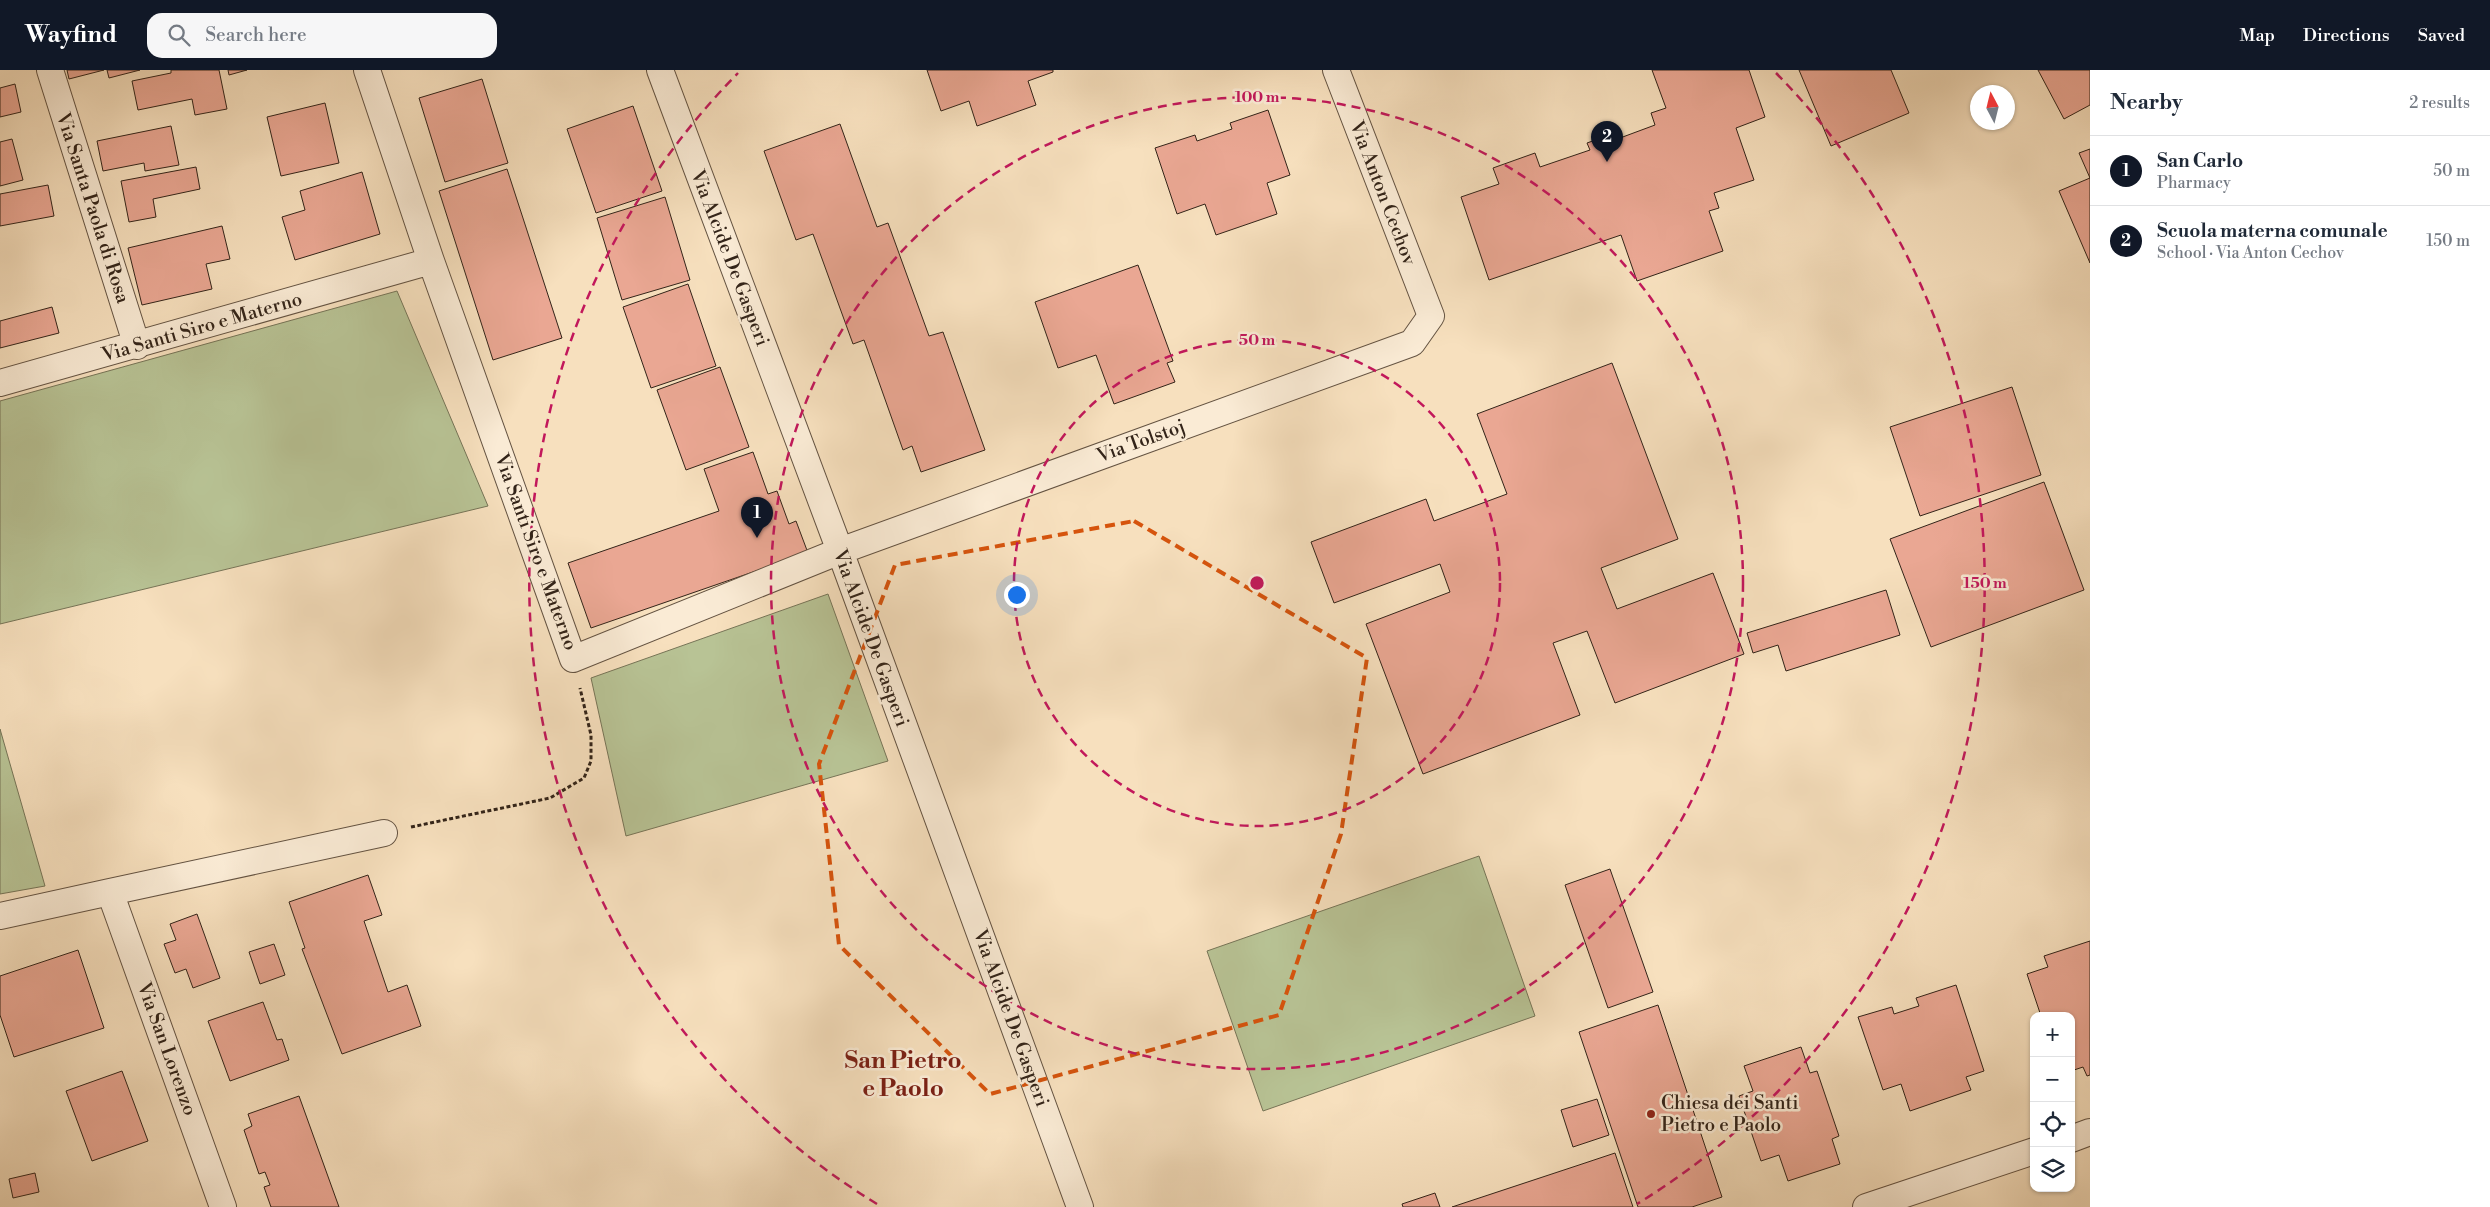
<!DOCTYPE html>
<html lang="en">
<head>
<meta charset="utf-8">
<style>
	body { margin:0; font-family:"Libre Bodoni",serif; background:#f6f6f7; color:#1f2937 }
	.controls { position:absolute; right:15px; bottom:15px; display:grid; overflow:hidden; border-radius:10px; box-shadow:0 1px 4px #0004 }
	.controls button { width:45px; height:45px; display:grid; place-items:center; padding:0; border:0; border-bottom:1px solid #e0e1e3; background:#fff; color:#1f2937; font:25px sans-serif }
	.compass { position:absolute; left:1970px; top:15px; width:45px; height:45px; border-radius:50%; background:#fff; box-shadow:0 1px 4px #0004; rotate:353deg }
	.you { position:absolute; left:1016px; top:524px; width:18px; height:18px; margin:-12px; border:4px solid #fff; border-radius:50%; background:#1a73e8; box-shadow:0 0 0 8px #1a73e833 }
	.badge { display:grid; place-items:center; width:32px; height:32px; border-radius:50%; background:#111827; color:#fff; font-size:16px; font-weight:700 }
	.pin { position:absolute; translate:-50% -41px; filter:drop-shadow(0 1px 2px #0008) }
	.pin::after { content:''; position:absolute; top:26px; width:18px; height:15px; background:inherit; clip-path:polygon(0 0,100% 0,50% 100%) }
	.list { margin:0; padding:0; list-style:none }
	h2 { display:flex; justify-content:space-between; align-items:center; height:65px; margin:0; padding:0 20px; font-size:21px }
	h2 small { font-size:16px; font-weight:400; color:#747a83 }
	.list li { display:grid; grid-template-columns:32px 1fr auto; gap:15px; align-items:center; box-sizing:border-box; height:70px; padding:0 20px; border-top:1px solid #e0e1e3 }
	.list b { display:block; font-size:19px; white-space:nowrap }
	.list p { margin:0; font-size:16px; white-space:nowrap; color:#747a83 }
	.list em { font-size:16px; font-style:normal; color:#747a83 }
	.icon { flex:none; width:28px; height:28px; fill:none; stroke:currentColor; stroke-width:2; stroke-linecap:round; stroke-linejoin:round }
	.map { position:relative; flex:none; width:2090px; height:1137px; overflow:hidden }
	header { display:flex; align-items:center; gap:30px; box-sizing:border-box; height:70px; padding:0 25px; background:#111827; color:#fff }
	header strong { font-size:24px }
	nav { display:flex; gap:28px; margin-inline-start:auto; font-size:18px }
	.search { width:350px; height:45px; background:#f6f6f7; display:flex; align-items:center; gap:12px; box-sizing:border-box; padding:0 18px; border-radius:15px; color:#747a83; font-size:19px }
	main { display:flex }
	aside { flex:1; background:#fff }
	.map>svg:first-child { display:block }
	.green { fill:#b8c395; stroke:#767457 }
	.building { fill:#eaa793; stroke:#332419 }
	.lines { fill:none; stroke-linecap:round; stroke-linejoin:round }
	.street-casing { stroke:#645342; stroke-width:28 }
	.path { stroke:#332419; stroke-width:3; stroke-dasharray:4 2.5; stroke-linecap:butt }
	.street { stroke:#faebd5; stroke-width:26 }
	.marked { fill:none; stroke:#d6540d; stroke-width:4; stroke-dasharray:10 6; stroke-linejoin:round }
	.ring { fill:none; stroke:#c2185b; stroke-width:2.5; stroke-dasharray:9 6 }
	.poi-dot { fill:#8f2418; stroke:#faebd5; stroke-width:2 }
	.labels { text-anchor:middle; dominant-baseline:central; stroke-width:5; stroke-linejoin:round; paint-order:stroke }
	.street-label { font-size:19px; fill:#332419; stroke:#faebd5 }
	.poi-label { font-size:19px; fill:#332419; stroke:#faebd5; text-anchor:start }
	.district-label { font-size:24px; font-weight:bold; fill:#7a1f14; stroke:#faebd5 }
	.centre { fill:#c2185b; stroke:#faebd5; stroke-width:2.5 }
	.ring-label { font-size:15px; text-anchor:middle; font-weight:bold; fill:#c2185b; stroke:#faebd5; stroke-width:5; stroke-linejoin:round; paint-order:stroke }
</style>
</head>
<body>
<header>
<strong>Wayfind</strong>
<div class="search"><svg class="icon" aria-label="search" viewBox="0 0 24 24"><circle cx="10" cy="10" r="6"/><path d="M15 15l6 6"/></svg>Search here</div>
<nav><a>Map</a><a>Directions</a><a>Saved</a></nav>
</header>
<main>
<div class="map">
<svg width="2090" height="1137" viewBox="0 0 2090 1137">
	<rect width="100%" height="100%" fill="#f7e0be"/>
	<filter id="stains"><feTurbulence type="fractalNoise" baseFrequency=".004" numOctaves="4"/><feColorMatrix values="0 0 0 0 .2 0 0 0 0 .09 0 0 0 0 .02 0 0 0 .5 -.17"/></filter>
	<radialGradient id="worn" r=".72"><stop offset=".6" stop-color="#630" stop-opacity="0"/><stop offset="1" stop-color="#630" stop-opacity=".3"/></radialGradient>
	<path class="green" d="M397,221L488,436L0,554V331Z
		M828,524L888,691L626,766L591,608Z
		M0,659L45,816L0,824Z
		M1479,786L1535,946L1263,1041L1207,881Z"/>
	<path class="building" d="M67,0H104L69,9Z
		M107,0H140L109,8Z
		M171,0H219L227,39L195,45L192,29L138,40L132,11L171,3Z
		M228,0H247L229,5Z
		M927,0H1053V2L1028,11L1036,35L977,56L969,31L941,41Z
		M1652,0H1749L1765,47L1736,58L1754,110L1714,123L1719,138L1709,141L1723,181L1637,211L1621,165L1489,210L1461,127L1499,114L1493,98L1535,83L1540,97L1590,80L1587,73L1618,62L1620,68L1655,55L1651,43L1666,38Z
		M1799,0H1891L1909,43L1831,76Z
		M2038,0H2090V35L2064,49Z
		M482,9L508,93L445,112L419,28Z
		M15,14L21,42L0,47V18Z
		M325,33L339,93L281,106L267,47Z
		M633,36L662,121L596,143L567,59Z
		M1268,40L1290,105L1267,113L1277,144L1216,165L1205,134L1177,144L1155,78L1195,65L1197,71L1232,59L1230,53Z
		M840,54L877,157L888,153L929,266L943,262L985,380L921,402L912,376L903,380L864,270L853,274L813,164L796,170L764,81Z
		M171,56L179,95L145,101L144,93L103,101L97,71Z
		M12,69L23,110L0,116V72Z
		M2090,79V193L2059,121L2090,108L2079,83Z
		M196,97L200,119L153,129L156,147L129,152L121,111Z
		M507,99L562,268L493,290L439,121Z
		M362,102L380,164L295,190L282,147L305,140L300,121Z
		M48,115L54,146L0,156V124Z
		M665,127L690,210L622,230L597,148Z
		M222,156L230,189L206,194L212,219L142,235L128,178Z
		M1138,195L1173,291L1167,293L1175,312L1114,334L1096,285L1058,298L1035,232Z
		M688,214L716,296L651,318L623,237Z
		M52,237L59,263L0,278V251Z
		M1612,293L1678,469L1601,498L1617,539L1713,503L1744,584L1615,633L1587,561L1553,573L1580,645L1423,704L1366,554L1450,522L1440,494L1334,533L1311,472L1426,429L1434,451L1507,424L1477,344Z
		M720,297L749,377L686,400L657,320Z
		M2012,317L2041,405L1920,446L1890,357Z
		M753,382L768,424L777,421L789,454L796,451L808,483L591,558L568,493L719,441L704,399Z
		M2044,412L2084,520L1931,577L1890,469Z
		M1886,520L1900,565L1786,601L1778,575L1753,583L1747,563Z
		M1610,799L1653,922L1608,938L1565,815Z
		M368,805L382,845L364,851L388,922L407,915L421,956L342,984L302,879L305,878L289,832Z
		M197,844L220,908L193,918L186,899L175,903L164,874L176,870L170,854Z
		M2090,871V1005L2087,1006L2083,997L2071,1001V946H2041L2027,904L2048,897L2044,886Z
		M274,874L285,905L260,914L249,882Z
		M78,880L104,958L14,987L0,945V906Z
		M1956,915L1984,1001L1966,1007L1971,1020L1910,1041L1901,1014L1883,1020L1858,947L1892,937L1894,944L1919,936L1916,928Z
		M263,932L277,970L282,969L289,990L230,1011L208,951Z
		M1658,935L1722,1127L1692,1137H1638L1579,962Z
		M1801,977L1810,1003L1817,1001L1839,1066L1832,1069L1840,1094L1788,1111L1779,1085L1761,1091L1739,1026L1753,1021L1744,996Z
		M122,1001L148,1071L92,1091L66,1021Z
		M299,1026L339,1137H271L264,1117L270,1115L265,1102L259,1104L244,1060L252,1056L248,1044Z
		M1597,1029L1609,1065L1573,1077L1561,1040Z
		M1615,1083L1633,1137H1452L1579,1095Z
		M35,1103L39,1122L13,1128L9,1109Z
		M1435,1123L1440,1137H1403L1402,1134Z"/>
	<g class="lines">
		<defs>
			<path id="street" d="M50,0L137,276
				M367,0L431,191L573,589L840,481L1412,273L1431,246L1336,0
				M660,0L840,481L1080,1137
				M0,313L431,191
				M110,822L384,763
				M0,846L110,822L223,1137
				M2071,1069L2090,1062
				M1866,1137L2034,1081"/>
		</defs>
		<use href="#street" class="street-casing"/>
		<path class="path" d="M411,757L550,728L584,708L591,691V665L580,618"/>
		<use href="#street" class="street"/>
	</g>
	<path class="marked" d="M1134,451L1367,588L1341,764L1279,945L990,1024L839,875L819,694L895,495Z"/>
	<g class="ring">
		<circle cx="1257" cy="513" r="243"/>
		<circle cx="1257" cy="513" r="486"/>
		<path d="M877 1134A728 728 0 0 1 738 3M1776 3A728 728 0 0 1 1637 1134"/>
	</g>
	<circle class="poi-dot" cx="1651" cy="1044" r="5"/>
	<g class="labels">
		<g class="street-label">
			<text transform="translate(1383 123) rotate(69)">Via Anton Cechov</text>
			<text transform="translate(93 138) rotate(72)">Via Santa Paola di Rosa</text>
			<text transform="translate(730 188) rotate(69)">Via Alcide De Gasperi</text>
			<text transform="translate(202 257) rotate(-16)">Via Santi Siro e Materno</text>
			<text transform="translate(1141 371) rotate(-20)">Via Tolstoj</text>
			<text transform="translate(536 482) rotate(70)">Via Santi Siro e Materno</text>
			<text transform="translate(871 568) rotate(70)">Via Alcide De Gasperi</text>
			<text transform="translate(1011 948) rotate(70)">Via Alcide De Gasperi</text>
			<text transform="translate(167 979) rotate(70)">Via San Lorenzo</text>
		</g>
		<g class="poi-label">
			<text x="1661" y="1033">Chiesa dei Santi<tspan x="1661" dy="22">Pietro e Paolo</tspan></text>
		</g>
		<g class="district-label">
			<text x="903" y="991">San Pietro<tspan x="903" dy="28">e Paolo</tspan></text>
		</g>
	</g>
	<circle cx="1257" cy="513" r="8" class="centre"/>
	<g class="ring-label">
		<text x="1257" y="32">100 m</text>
		<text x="1257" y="275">50 m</text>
		<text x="1985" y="518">150 m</text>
	</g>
	<rect width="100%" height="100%" filter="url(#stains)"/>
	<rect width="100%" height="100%" fill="url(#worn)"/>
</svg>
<div class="controls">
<button>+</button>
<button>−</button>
<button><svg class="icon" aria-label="locate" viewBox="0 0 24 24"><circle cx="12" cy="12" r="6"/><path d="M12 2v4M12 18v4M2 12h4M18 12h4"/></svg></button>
<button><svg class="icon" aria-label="layers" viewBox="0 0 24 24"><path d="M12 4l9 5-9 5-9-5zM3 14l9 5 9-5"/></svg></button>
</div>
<svg class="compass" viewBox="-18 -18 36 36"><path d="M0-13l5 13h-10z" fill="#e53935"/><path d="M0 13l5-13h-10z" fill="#747a83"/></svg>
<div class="you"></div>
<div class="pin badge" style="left:757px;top:468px">1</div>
<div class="pin badge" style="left:1607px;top:92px">2</div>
</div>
<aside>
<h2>Nearby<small>2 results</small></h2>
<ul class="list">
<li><span class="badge">1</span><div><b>San Carlo</b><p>Pharmacy</p></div><em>50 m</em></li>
<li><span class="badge">2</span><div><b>Scuola materna comunale</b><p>School · Via Anton Cechov</p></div><em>150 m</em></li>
</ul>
</aside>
</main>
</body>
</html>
